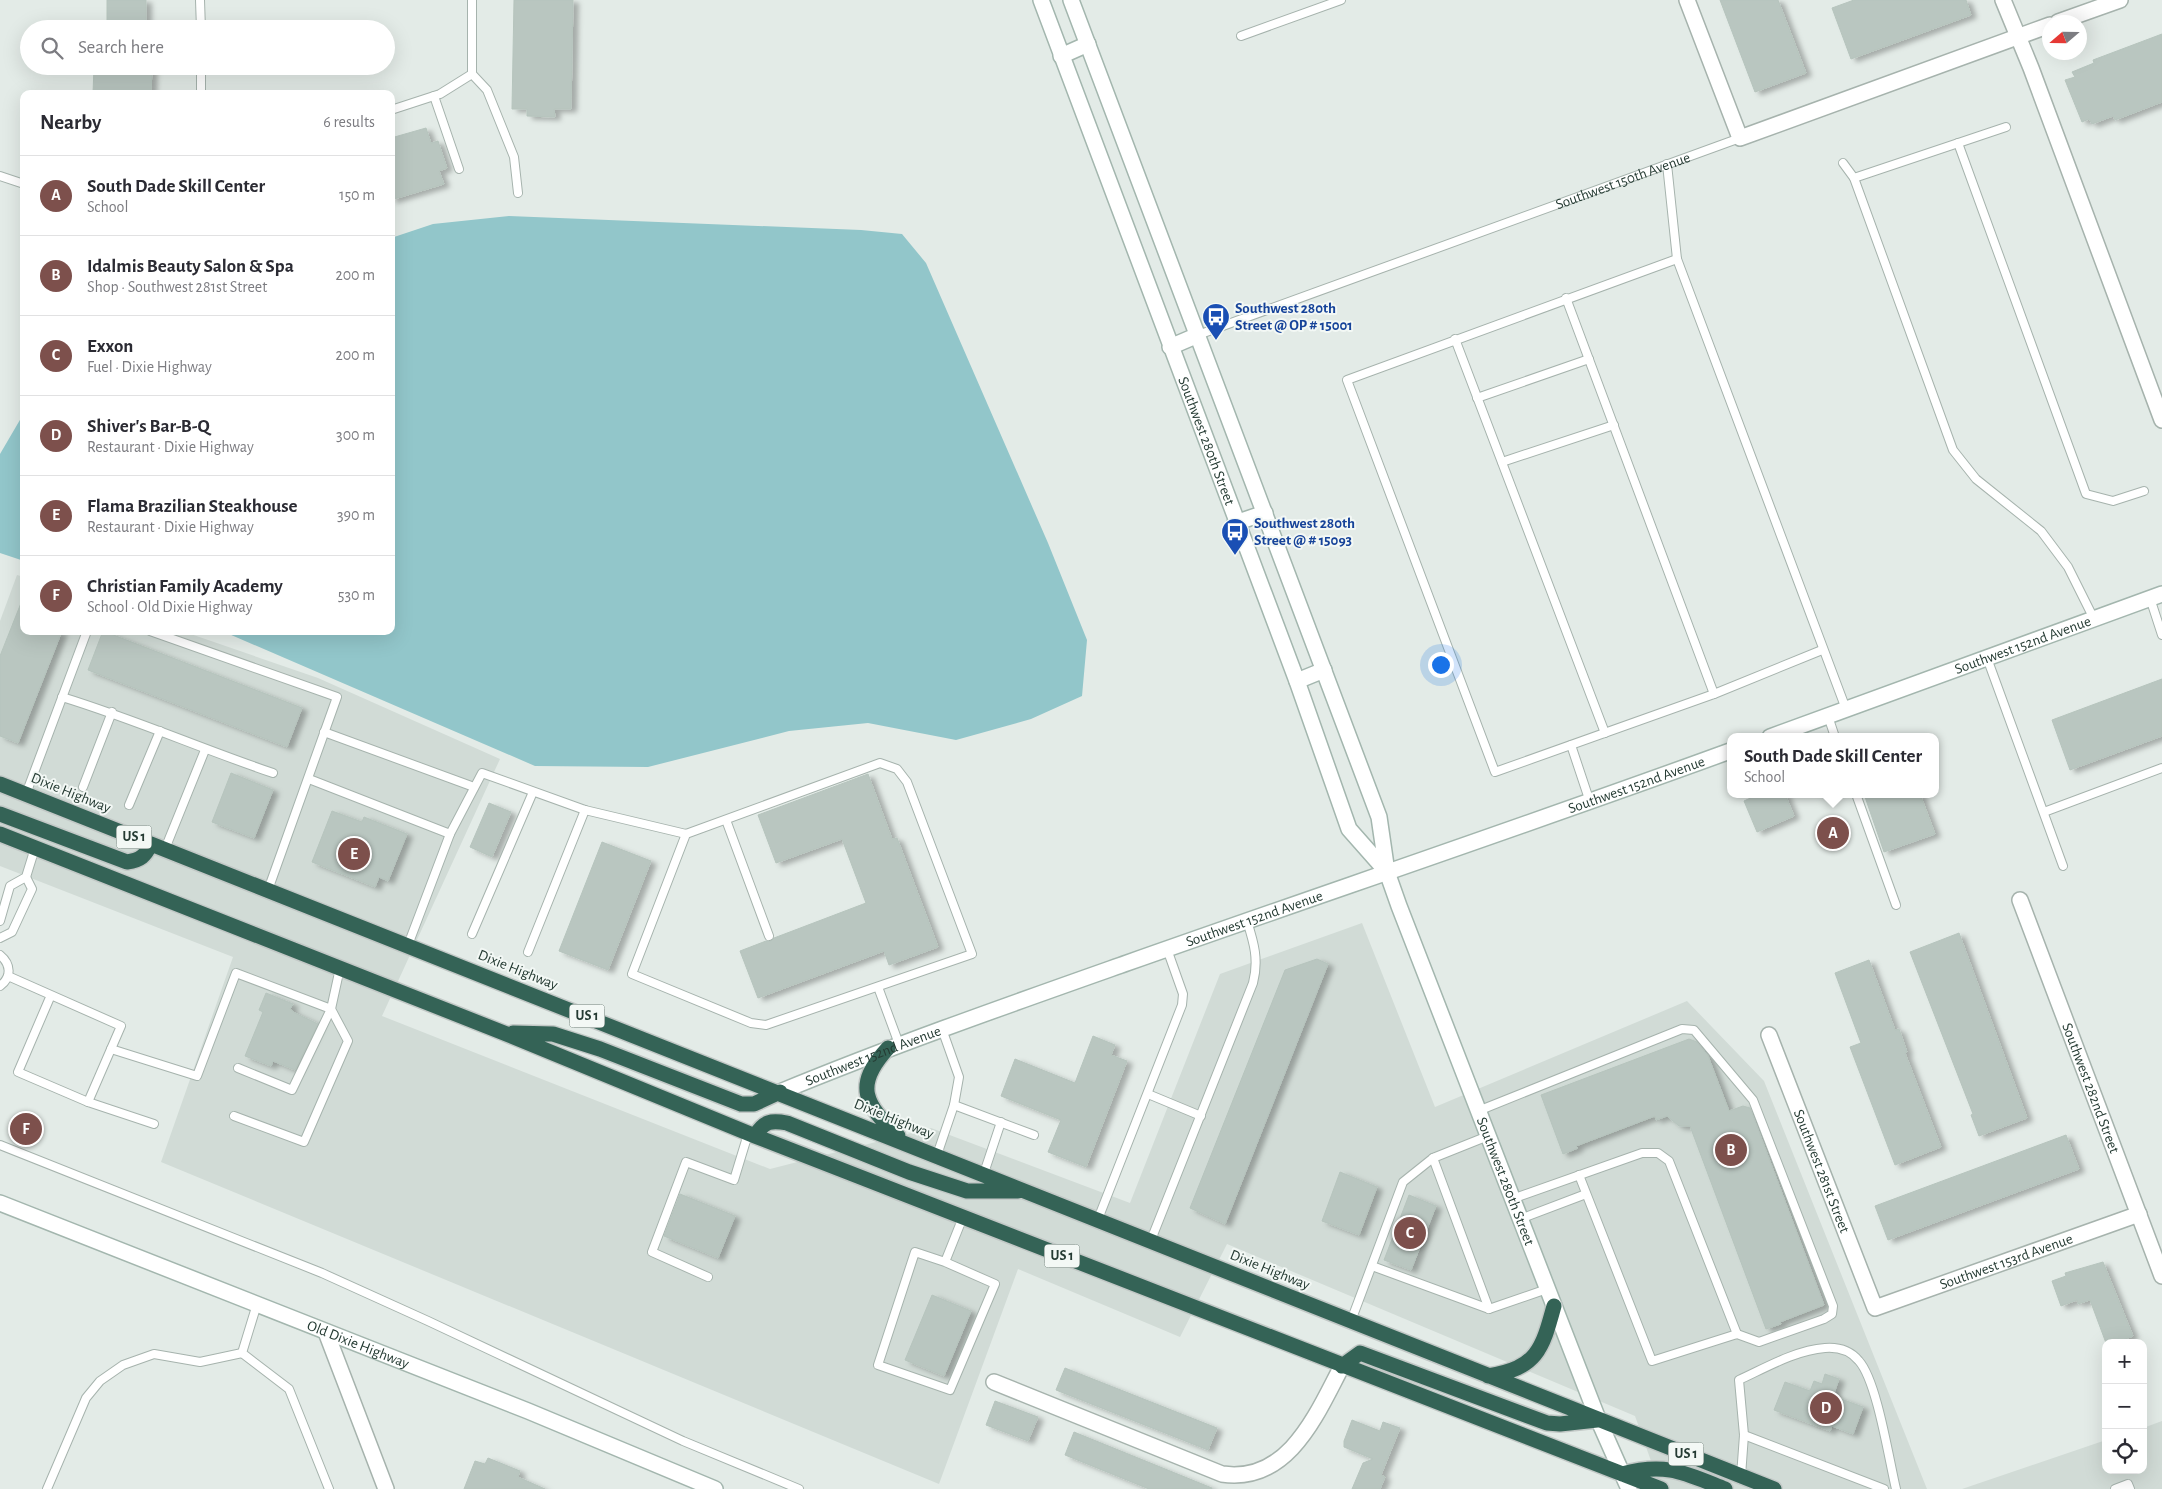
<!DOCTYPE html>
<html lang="en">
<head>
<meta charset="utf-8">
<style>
	body { margin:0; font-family:"Alegreya Sans",sans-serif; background:#f2f2f3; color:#2b2b33 }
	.controls { position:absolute; right:15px; bottom:15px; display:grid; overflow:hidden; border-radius:10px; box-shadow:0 5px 20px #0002 }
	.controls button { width:45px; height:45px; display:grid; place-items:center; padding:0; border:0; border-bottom:1px solid #e1e1e2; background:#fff; color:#2b2b33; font:25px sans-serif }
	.compass { position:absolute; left:2042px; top:15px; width:45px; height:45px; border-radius:50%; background:#fff; box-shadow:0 5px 20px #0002; rotate:250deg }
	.you { position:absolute; left:1440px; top:664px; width:18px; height:18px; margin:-12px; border:4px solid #fff; border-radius:50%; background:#1a73e8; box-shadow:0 0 0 8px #1a73e833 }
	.badge { display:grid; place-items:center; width:32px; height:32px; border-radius:50%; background:#7d504c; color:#fff; font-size:16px; font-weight:700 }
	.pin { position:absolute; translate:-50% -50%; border:2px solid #fff; box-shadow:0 1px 5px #0006 }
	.popup { position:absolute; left:1727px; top:733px; width:212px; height:65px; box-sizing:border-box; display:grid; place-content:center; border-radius:10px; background:#fff; filter:drop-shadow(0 1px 4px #0005); font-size:16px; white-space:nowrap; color:#7c7c81 }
	.popup b { font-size:19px; color:#2b2b33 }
	.popup::after { content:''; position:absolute; left:50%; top:100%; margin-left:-10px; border:10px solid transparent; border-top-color:#fff }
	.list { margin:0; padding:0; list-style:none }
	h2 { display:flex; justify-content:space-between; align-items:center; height:65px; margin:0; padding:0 20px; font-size:21px }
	h2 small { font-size:16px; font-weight:400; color:#7c7c81 }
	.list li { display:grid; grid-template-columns:32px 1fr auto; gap:15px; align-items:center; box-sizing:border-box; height:80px; padding:0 20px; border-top:1px solid #e1e1e2 }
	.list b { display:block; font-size:19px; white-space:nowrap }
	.list p { margin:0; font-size:16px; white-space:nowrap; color:#7c7c81 }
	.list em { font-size:16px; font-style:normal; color:#7c7c81 }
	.icon { flex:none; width:28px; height:28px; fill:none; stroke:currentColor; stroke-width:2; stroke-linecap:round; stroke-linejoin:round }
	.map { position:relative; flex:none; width:2162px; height:1489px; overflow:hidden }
	.search { position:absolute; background:#fff; box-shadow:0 5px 20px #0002; left:20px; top:20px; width:375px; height:55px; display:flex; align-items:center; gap:12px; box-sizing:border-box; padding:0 18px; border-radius:28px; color:#7c7c81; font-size:19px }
	.panel { position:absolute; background:#fff; box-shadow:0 5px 20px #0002; left:20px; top:90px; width:375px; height:545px; border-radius:10px }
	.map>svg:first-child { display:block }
	.built { fill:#d1dbd6 }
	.water { fill:#92c6ca }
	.building { fill:#b9c6c0; stroke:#b6c4bd; filter:url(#shadow) }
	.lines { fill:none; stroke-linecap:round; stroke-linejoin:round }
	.lane-casing { stroke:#a6b3ad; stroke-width:10 }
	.street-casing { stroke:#a6b3ad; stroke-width:18 }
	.secondary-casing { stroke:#a3b6ae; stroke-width:18 }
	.highway-casing { stroke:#c2c8c6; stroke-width:18 }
	.lane { stroke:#fff; stroke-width:8 }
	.street { stroke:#fff; stroke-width:15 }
	.secondary { stroke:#fff; stroke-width:15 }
	.highway { stroke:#346356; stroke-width:15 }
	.labels { text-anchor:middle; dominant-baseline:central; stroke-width:4; stroke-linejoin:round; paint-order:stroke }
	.shield { fill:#f3f8f5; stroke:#63746d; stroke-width:1 }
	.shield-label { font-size:14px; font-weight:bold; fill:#253b33 }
	.street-label { font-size:15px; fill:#253b33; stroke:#f3f8f5 }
	.transit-label { font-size:15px; font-weight:bold; fill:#164399; stroke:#f3f8f5; text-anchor:start }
</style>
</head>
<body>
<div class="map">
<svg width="2162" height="1489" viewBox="0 0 2162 1489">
	<defs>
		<filter id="shadow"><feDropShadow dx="5.5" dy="3" stdDeviation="2.5" flood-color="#0004"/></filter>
	</defs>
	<rect width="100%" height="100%" fill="#e3ebe7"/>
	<path class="built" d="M17,575L24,577V631H182L318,678L500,759L382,1016L770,1169L931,1128L1130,1203L1220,974L1362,923L1435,1107L1687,1001L1764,1081L1927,1489H1661L1635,1416L1227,1244L1180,1337L1018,1269L939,1484L161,1162L233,957L0,866V621Z
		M2162,1421V1489H1962L2106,1440V1470H2143V1428Z"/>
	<path class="water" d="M509,216L861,230L902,234L926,263L1048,543L1087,640L1082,696L1031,719L956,740L868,723L789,731L648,767L535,766L222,631H391V238L433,224Z
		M24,413V561L0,553V454Z"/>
	<path class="building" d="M107,0H146V29H107Z
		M514,0H573L571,109H554L555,117L527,116V109H512Z
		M1720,0H1778L1806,73L1755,92Z
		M1854,0H1966L1971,15L1851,59L1832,8Z
		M2162,34V102L2115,120L2113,116L2092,124L2089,119L2082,122L2065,80L2075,77L2072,72L2094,63L2093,60Z
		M94,66H152L151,94H93Z
		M426,128L431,143L438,141L447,168L439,171L444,184L391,200V138Z
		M23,598L24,631H62L18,743L0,736V656Z
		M103,631L302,708L287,747L88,670Z
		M2162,679V736L2070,770L2052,720Z
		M231,773L273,790L254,838L212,822Z
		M868,774L892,839L897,838L938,947L889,965L884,951L758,998L740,951L766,941H771L774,938L866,903L842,839L776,863L758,815Z
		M1759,794H1785L1794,816L1757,832L1744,801Z
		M1864,794H1920L1935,834L1884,852Z
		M489,803L511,812L492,857L470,847Z
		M332,811L362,822L364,817L407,834L388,881L379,877L375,887L312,862Z
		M602,842L651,861L608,970L559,951Z
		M1959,933L2027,1118L1979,1136L1971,1115L1973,1114L1910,952Z
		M1317,959L1328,964L1225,1224L1190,1208L1285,970Z
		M1869,960L1895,1030L1899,1029L1907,1052L1905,1053L1941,1147L1895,1165L1850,1047L1861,1043L1835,973Z
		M266,993L293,1004L290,1009L295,1013L318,1024L295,1070L273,1061L271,1066L245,1056L263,1012L259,1010Z
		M1093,1036L1115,1045L1111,1055L1127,1061L1086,1167L1048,1152L1061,1120L1001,1096L1015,1059L1075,1083Z
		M1689,1039L1697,1042L1708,1056L1729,1111L1743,1106L1750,1108L1824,1305L1780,1322L1781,1324L1766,1329L1690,1126H1679L1667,1116L1656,1120L1655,1116L1576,1146L1578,1148L1563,1154L1541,1095Z
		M2066,1135L2079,1169L1888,1240L1875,1206Z
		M1340,1172L1377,1187L1359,1235L1322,1221Z
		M680,1194L735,1216L718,1258L664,1236Z
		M1409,1195L1436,1206L1411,1270L1384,1260Z
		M2103,1262L2133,1336L2115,1343H2106L2090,1300L2078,1304L2077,1300L2061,1306L2052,1281L2066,1276L2065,1273Z
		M932,1295L971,1311L944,1376L905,1360Z
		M1065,1368L1217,1428L1208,1450L1056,1390Z
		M1825,1374L1839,1379L1833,1396L1863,1407L1853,1434L1832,1426L1830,1431L1774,1410L1785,1382L1810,1391L1814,1381L1822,1384Z
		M995,1401L1038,1417L1028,1441L986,1425Z
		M1352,1420L1380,1431L1383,1422L1400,1428L1381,1475L1385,1477L1380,1489H1352L1363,1463L1373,1459L1344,1447V1441Z
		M1074,1432L1212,1488V1489H1149L1065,1455Z
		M488,1458L520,1471L518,1477L545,1489H464L475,1461L485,1464Z"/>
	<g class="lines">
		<defs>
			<g id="lane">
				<path d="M200,0L201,29"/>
				<path d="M1241,36L1341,0"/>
				<path d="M201,66V94"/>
				<path d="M472,74L487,90L514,157L518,193"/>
				<path d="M434,96L459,169"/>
				<path d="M391,110L440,94L472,74V0"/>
				<path d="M1958,143L2086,494L2113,501L2144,491"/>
				<path d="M1843,163L1854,178L1953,450L1976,479L2041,531L2068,567L2094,619"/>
				<path d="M1667,164L1677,259L1846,709"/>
				<path d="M0,176L24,184"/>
				<path d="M1854,178L2006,127"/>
				<path d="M1677,259L1347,380L1495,772L1714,694L1822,650"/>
				<path d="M1566,298L1714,694"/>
				<path id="s1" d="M1198,335L1740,138"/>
				<path d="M1455,339L1605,733"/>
				<path d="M1477,398L1589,359"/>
				<path d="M1502,462L1614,425"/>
				<path d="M2150,598L2162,635"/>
				<path d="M150,631L337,697L268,890"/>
				<path d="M1987,658L2063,866"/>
				<path d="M62,697C134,719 202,749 273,773"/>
				<path d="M1828,716L1835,737"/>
				<path d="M324,732L474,787"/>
				<path d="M1571,745L1590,802"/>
				<path d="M309,779L450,834"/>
				<path d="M83,787L112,712"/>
				<path d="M26,794L87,631"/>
				<path d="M1856,794L1896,905"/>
				<path d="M129,805L160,731"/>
				<path d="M2044,812L2162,768"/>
				<path d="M726,820L769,936"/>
				<path d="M165,849L205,750"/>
				<path d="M0,921L10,886L26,877L35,848"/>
				<path d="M472,934L533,792"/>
				<path d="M0,938L12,932L32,889L26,877"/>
				<path d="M408,945L450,834L482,773L585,810L686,834L880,763L897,769L907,782L972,954L766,1025L751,1023L632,974L686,834"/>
				<path d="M528,952L585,810"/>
				<path d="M0,955C11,964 12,977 0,986"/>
				<path d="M8,976L121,1026L88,1102L18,1072L51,995"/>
				<path d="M878,987L899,1044"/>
				<path d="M111,1049L197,1076L236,973L331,1009L292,1090L238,1068"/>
				<path d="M1148,1094L1201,1116"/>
				<path d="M88,1102L154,1124"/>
				<path d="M954,1105L1034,1135"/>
				<path d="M1478,1111L1682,1029L1694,1030L1753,1100L1833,1306L1832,1314L1824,1319L1759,1342L1737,1334L1652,1361L1579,1175"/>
				<path d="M234,1116L304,1142L348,1041L331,1009L340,968"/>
				<path d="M0,1145L322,1273L428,1321L683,1441L799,1489"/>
				<path d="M937,1155L954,1105L959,1077L942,1029"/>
				<path d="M1433,1158L1489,1309"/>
				<path d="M984,1173L1001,1122"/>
				<path d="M1512,1199L1642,1153H1658L1669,1161L1737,1334"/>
				<path d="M1098,1219L1182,1005L1183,994L1167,949"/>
				<path d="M1520,1219L1586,1194"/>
				<path d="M1151,1240L1253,983C1259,960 1254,943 1247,921"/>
				<path d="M945,1262L995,1284L950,1390L878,1365L915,1252L945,1262L963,1217"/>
				<path d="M1372,1266L1489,1309L1547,1289"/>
				<path d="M708,1277L652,1252L686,1162L734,1180L748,1134"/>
				<path d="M257,1304L242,1353L289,1389L329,1489"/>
				<path d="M1351,1321L1403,1182L1433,1158L1488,1136"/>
				<path d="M1744,1435L1884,1489"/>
				<path d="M1741,1476L1744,1435L1739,1380C1765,1368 1796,1350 1825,1348C1838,1347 1850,1350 1859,1361C1877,1381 1889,1460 1896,1489"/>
				<path d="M47,1489L86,1398L100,1381L123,1365L154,1354L200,1362L242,1353"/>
				<path d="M2115,1489L2128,1484L2130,1489"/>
			</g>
			<g id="street">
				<path d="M1687,0L1740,138L2050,25"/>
				<path d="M2003,0L2031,68L2162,420"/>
				<path d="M2058,22L2120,0"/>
				<path id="s2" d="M2020,900L2162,1276"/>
				<path id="s3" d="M1769,1035L1875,1308L2139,1214"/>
				<path d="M326,1332L386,1489"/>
				<path d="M994,1382L1222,1474C1289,1484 1317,1413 1342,1366"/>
			</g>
			<g id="secondary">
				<path id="s4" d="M1041,0L1297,681L1349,829L1387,872"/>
				<path id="s5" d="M1071,0L1379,817L1387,872L1399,906L1598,1419L1629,1489"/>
				<path d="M1061,56L1088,44"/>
				<path d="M1170,347L1198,335"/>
				<path d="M1235,523L1265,513"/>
				<path d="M1297,681L1324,670"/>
				<path id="s6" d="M1770,737L2162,594"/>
				<path id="s7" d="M780,1092C894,1045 1011,1004 1127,963C1328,892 1530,824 1730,751"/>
				<path id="s8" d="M0,1203L528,1411L715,1489"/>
			</g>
			<path id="highway" d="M0,784L1774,1489
				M0,814L127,862C141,860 145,856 151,844
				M0,834L504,1033L755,1136L1661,1489
				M513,1033L553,1034L600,1049L741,1104H754L780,1092
				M888,1048C853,1086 865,1104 898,1136
				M755,1136C764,1121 771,1120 787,1123L909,1172L967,1191H1018
				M1342,1366L1360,1353L1547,1423L1560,1424L1597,1420
				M1488,1376C1537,1368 1542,1350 1554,1306
				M1622,1474C1666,1462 1685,1473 1725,1489"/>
		</defs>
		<use href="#lane" class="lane-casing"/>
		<use href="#street" class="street-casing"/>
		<use href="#secondary" class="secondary-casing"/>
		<use href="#highway" class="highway-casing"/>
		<use href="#lane" class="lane"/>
		<use href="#street" class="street"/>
		<use href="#secondary" class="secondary"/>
		<use href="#highway" class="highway"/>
	</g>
	<defs>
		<symbol id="bus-pin" viewBox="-11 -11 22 30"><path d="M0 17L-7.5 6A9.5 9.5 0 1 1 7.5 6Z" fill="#1a4fb4" stroke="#f3f8f5"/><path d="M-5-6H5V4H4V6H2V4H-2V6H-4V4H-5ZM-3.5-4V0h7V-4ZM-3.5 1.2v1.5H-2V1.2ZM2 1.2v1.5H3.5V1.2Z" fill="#fff"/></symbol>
	</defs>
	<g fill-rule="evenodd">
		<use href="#bus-pin" x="1200" y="301" width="32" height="43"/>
		<use href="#bus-pin" x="1219" y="516" width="32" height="43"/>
	</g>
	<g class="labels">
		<g class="shield">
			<rect x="116.5" y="825.5" width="35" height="23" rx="4"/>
			<rect x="569.5" y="1004.5" width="35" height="23" rx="4"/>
			<rect x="1044.5" y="1244.5" width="35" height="23" rx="4"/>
			<rect x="1668.5" y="1442.5" width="35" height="23" rx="4"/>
		</g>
		<g class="shield-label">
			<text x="134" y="837">US 1</text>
			<text x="587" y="1016">US 1</text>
			<text x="1062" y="1256">US 1</text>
			<text x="1686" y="1454">US 1</text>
		</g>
		<g class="street-label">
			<text stroke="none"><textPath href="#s1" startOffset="452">Southwest 150th Avenue</textPath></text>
			<text stroke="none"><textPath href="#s4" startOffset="471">Southwest 280th Street</textPath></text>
			<text stroke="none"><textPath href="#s6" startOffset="269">Southwest 152nd Avenue</textPath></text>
			<text stroke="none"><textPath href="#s7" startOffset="910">Southwest 152nd Avenue</textPath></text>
			<text transform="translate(71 793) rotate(22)">Dixie Highway</text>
			<text stroke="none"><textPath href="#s7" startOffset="505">Southwest 152nd Avenue</textPath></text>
			<text transform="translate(518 970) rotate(22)">Dixie Highway</text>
			<text stroke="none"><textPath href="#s7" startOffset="100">Southwest 152nd Avenue</textPath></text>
			<text stroke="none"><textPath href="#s2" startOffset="201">Southwest 282nd Street</textPath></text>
			<text transform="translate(894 1119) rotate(22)">Dixie Highway</text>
			<text stroke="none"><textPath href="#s3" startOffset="146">Southwest 281st Street</textPath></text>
			<text stroke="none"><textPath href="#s5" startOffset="1260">Southwest 280th Street</textPath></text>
			<text stroke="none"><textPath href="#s3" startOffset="432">Southwest 153rd Avenue</textPath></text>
			<text transform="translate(1270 1270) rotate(22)">Dixie Highway</text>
			<text stroke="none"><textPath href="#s8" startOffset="385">Old Dixie Highway</textPath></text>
		</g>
		<g class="transit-label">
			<text x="1235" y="308">Southwest 280th<tspan x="1235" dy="17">Street @ OP # 15001</tspan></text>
			<text x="1254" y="523">Southwest 280th<tspan x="1254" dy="17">Street @ # 15093</tspan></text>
		</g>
	</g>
</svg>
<div class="controls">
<button>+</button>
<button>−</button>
<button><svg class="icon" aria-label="locate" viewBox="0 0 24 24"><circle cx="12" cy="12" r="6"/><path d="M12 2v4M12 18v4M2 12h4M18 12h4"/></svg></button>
</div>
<svg class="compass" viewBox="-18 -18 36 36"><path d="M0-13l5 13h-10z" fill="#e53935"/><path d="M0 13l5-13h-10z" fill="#7c7c81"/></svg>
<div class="you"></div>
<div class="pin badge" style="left:1833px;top:833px">A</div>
<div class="popup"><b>South Dade Skill Center</b>School</div>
<div class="pin badge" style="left:1731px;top:1150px">B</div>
<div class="pin badge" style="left:1410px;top:1233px">C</div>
<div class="pin badge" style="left:1826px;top:1408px">D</div>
<div class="pin badge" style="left:354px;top:854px">E</div>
<div class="pin badge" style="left:26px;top:1129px">F</div>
<div class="search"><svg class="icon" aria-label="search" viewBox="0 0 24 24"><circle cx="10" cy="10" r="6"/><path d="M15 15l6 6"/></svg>Search here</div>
<section class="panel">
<h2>Nearby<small>6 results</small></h2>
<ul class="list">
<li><span class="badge">A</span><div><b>South Dade Skill Center</b><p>School</p></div><em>150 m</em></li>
<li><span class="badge">B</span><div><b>Idalmis Beauty Salon &amp; Spa</b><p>Shop · Southwest 281st Street</p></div><em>200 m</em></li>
<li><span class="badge">C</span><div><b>Exxon</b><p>Fuel · Dixie Highway</p></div><em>200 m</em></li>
<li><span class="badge">D</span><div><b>Shiver's Bar-B-Q</b><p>Restaurant · Dixie Highway</p></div><em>300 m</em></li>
<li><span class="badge">E</span><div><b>Flama Brazilian Steakhouse</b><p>Restaurant · Dixie Highway</p></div><em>390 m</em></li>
<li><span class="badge">F</span><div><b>Christian Family Academy</b><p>School · Old Dixie Highway</p></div><em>530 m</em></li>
</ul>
</section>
</div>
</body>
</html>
